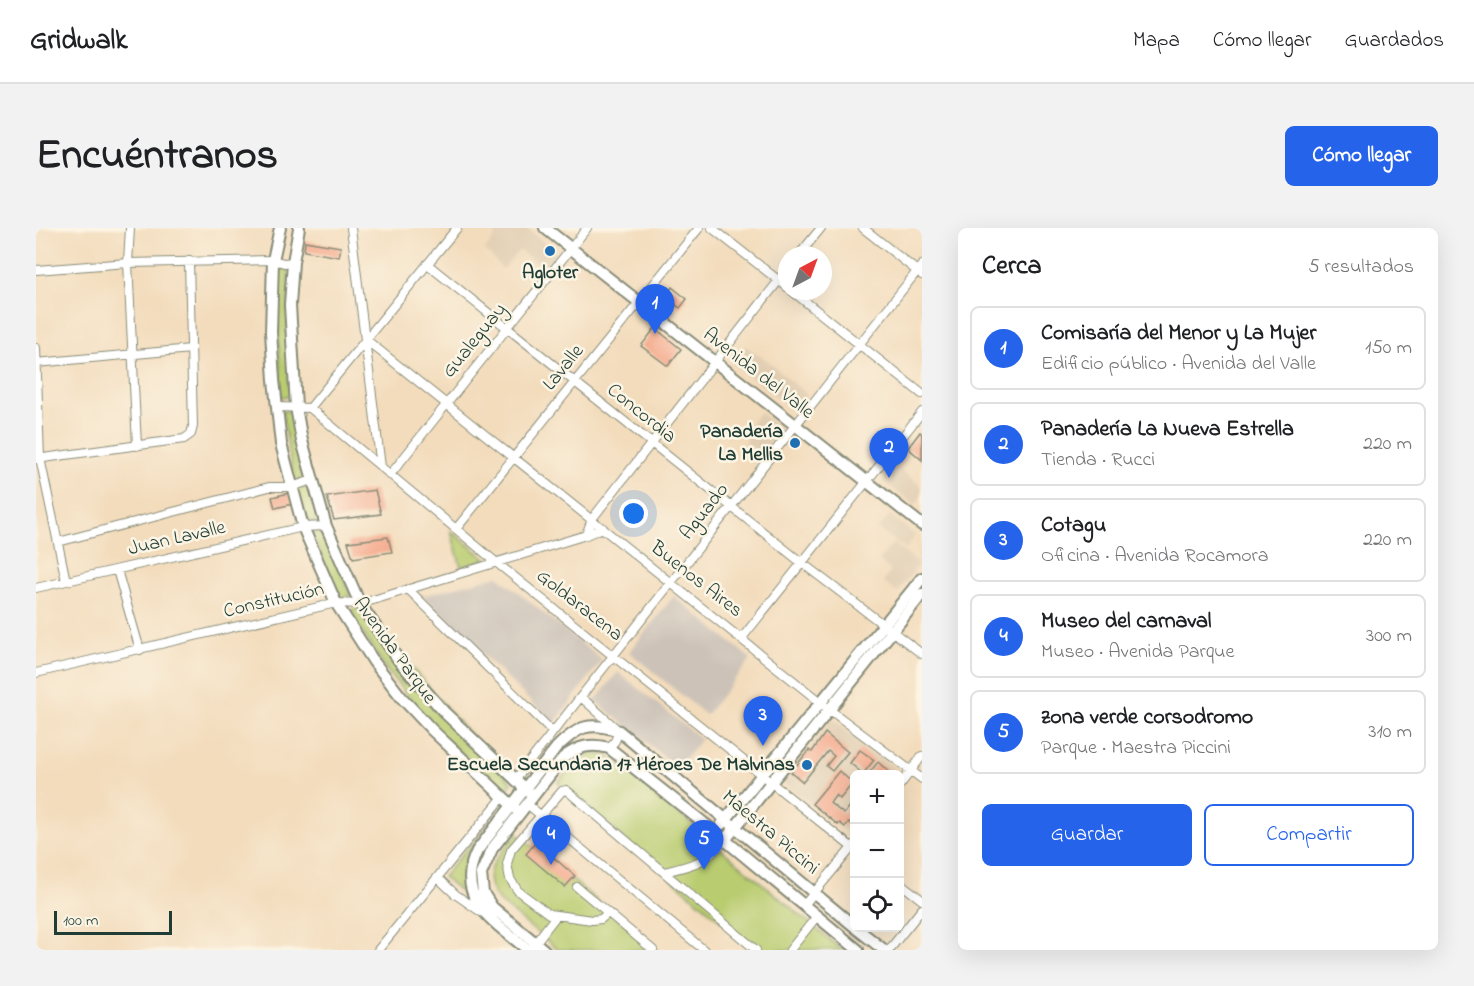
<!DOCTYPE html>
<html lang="es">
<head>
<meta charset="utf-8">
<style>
	body { margin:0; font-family:"Indie Flower",sans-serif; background:#f2f2f2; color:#202124 }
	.controls { position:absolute; right:18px; bottom:18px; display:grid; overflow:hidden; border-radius:9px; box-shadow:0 6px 24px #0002 }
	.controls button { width:54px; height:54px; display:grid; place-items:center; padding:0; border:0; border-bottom:2px solid #e0e0e0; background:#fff; color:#202124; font:30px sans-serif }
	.compass { position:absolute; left:742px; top:18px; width:54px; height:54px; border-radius:50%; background:#fff; box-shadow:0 6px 24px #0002; rotate:41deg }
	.scale { position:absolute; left:18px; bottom:15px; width:118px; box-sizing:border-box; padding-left:6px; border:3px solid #1f3d34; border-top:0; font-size:16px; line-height:21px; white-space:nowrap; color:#1f3d34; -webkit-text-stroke:4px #fcf5e5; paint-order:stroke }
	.you { position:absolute; left:598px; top:286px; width:21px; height:21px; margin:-15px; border:4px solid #fff; border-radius:50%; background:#1a73e8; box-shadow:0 0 0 9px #1a73e833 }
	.badge { display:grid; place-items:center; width:39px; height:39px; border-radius:50%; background:#2563eb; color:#fff; font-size:20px; font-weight:700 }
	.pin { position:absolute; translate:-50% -50px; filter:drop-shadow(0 2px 3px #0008) }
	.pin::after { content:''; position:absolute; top:32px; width:21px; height:18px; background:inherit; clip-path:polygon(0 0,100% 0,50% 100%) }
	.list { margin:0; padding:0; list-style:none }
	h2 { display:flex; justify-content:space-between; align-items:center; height:78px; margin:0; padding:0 24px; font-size:26px }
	h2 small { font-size:20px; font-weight:400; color:#757577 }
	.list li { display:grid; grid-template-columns:39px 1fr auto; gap:18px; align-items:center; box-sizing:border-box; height:84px; margin:0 12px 12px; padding:0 12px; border:2px solid #e0e0e0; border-radius:9px }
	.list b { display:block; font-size:22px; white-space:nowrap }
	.list p { margin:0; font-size:20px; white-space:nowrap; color:#757577 }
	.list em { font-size:20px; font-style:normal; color:#757577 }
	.actions { display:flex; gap:12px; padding:18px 24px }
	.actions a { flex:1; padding:14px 0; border:2px solid #2563eb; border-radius:9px; text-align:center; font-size:21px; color:#2563eb }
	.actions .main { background:#2563eb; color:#fff }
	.icon { flex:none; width:33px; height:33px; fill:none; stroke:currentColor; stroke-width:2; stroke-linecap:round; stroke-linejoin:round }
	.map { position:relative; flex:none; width:886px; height:722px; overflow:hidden; border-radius:9px }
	header { display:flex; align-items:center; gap:36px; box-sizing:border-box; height:84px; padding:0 30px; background:#fff; border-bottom:2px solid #e0e0e0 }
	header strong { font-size:28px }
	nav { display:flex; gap:33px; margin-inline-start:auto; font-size:21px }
	.intro { display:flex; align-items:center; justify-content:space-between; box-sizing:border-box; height:144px; padding:0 36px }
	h1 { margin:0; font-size:42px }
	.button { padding:15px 27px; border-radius:9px; background:#2563eb; color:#fff; font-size:21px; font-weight:700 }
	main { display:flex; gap:36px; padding:0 36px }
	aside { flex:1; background:#fff; border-radius:9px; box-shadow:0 6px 24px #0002 }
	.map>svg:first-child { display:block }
	.built { fill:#e1ceb2 }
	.industrial { fill:#ccc2b8 }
	.green { fill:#b9cc6f; stroke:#6c8452; stroke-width:1.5 }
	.building { fill:#f4a88a }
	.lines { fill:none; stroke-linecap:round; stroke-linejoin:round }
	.street-casing { stroke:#898c78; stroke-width:10 }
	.secondary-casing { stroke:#898c78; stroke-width:14 }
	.street { stroke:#fff; stroke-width:8 }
	.secondary { stroke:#fff; stroke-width:10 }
	.poi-dot { fill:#1f6fb2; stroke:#fcf5e5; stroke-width:2 }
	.labels { text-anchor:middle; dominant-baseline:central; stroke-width:5; stroke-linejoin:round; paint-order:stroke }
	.poi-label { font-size:20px; font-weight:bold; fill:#1f3d34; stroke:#fcf5e5; text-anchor:end }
	.street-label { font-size:20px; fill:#1f3d34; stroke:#fcf5e5 }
</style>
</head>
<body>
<header>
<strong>Gridwalk</strong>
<nav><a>Mapa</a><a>Cómo llegar</a><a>Guardados</a></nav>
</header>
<div class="intro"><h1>Encuéntranos</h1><a class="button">Cómo llegar</a></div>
<main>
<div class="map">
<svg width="886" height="722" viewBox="0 0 886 722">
	<rect width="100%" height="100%" fill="#fcf5e5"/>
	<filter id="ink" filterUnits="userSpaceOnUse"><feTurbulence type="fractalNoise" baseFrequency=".0167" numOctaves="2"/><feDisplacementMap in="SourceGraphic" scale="12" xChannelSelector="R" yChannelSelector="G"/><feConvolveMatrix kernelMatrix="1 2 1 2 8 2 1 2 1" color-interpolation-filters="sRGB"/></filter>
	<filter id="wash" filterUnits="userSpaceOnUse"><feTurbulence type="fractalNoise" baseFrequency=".008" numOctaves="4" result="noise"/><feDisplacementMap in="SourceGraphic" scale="24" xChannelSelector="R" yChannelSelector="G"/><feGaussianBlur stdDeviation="1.35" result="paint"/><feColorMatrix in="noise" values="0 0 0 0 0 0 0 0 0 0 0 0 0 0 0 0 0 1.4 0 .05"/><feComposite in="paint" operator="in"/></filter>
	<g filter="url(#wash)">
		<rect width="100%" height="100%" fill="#f3dcbc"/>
		<path class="built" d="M455,0H490L520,25L508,41L483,22L467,41L449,22L460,7L454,1Z
			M710,118L732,133L771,167L759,183L695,134Z
			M724,184L746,202L726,226L708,214L718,202L713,197Z
			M859,237L886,259V267L879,277L847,253L848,249Z
			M854,287L879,307L870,321L842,301Z
			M857,315L883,336L861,365L847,354L855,343L843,332Z
			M796,491L867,547L864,552V546H818V608L817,610L746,554Z"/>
		<path class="industrial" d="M462,348L566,432L518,496L386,368Z
			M638,368L715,431L670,487L593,424Z
			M582,444L665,511L642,540L559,473Z"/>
		<path class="green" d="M242,40H253L251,113L254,168L245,169L241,79Z
			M246,183H257L271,249L258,254Z
			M273,258L285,291L270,296L260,262Z
			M287,303L315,367L304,370L275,304Z
			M415,303L450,331L425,339Z
			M323,379L476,555L469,565L398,500L353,445L313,383Z
			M555,525L570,527L583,536L806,722H720L522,555L542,529Z
			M459,586C442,609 418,635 429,667L407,649Z
			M481,606L621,722H522L464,674C439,646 463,628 481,606Z"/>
		<g id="blocks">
			<path class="building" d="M269,13L305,19L303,29L268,23Z
				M636,59L651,71L644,80L636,74L630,81L623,75Z
				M619,100L645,121L632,138L605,118Z
				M884,204L886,206V232L872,220Z
				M339,262L345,286L298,292L291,269Z
				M253,265L257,276L239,280L236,269Z
				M352,309L356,324L317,330L312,314Z
				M789,505L812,524L796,543L790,538L798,528L792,523L767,554L755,544L773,522L776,524Z
				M824,522L838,532L827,546L814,535Z
				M842,534L853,544L851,546H837L834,544Z
				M803,543L817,555L804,571L800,567L794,575L808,586L818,573V595L817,597L813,594L809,599L804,595L802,597L776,576Z
				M500,614L539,648L529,659L490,626Z"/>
		</g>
	</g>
	<g filter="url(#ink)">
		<use href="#blocks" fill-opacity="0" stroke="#898c78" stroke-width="1.5"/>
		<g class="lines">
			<defs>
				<path id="street" d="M94,0L92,35L101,218
					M315,0L345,239
					M676,0L751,59
					M827,0L886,47
					M763,27L785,0
					M391,36L766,335L886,426
					M0,42L92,35L237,32L248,35L257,34
					M756,63L886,166
					M329,111L794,482L886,551
					M0,120L4,230L30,353
					M0,135L155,121
					M241,179L274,180L461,335L818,621
					M274,180L421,0
					M0,231L148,211L155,206L157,198L153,33
					M354,247L551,0
					M420,301L663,0
					M550,307L556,291L751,42
					M22,314L233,259H255L277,252
					M81,342L104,422
					M0,360L267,299L290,298
					M372,361L517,504
					M706,410L886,184
					M0,445L300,375L324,376L550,307L567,300
					M545,469L583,503L579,513L573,520
					M479,552L886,37
					M864,557L886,528
					M491,576L668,722
					M628,644C657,637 669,635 689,612
					M402,650L419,666L445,684
					M864,655L886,672
					M541,659L617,722
					M768,677L818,617
					M572,685L565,691L556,692L513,686L482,663L474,651L471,636L475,622L526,563L530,562L535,566L720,722
					M497,718L520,688
					M342,722L467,569
					M754,722L781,688
					M853,722L886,681"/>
				<path id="secondary" d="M244,0L237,32L235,104L238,152L245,216L267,299L300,375L338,434L366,470L396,502L484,585
					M263,0L257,34L254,77L260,179L266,213L290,298L324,376L364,434L409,485L497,568
					M509,0L886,297
					M686,596L886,350
					M689,612L886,366
					M820,700L848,722
					M492,722C460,695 417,671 441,623L521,519C543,498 553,493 583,503L818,698
					M508,722L456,679L447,665L445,646L456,621L527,530C542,518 555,515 573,520L689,612L822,722"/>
			</defs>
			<use href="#street" class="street-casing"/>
			<use href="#secondary" class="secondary-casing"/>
			<use href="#street" class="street"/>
			<use href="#secondary" class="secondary"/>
		</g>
	</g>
	<g class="poi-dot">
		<circle cx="514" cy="23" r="6"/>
		<circle cx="759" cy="215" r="6"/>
		<circle cx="771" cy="537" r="6"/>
	</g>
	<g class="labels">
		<g class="poi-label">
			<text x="514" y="45" text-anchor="middle">Agloter</text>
			<text x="747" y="204">Panadería<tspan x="747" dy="23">La Mellis</tspan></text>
			<text x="759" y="537">Escuela Secundaria 17 Héroes De Malvinas</text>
		</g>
		<g class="street-label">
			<text transform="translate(439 113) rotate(-51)">Gualeguay</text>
			<text transform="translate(528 140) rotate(-51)">Lavalle</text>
			<text transform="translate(722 146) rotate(38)">Avenida del Valle</text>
			<text transform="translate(605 186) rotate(39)">Concordia</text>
			<text transform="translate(669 284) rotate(-52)">Aguado</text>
			<text transform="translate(141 311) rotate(-13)">Juan Lavalle</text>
			<text transform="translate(660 352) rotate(38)">Buenos Aires</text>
			<text transform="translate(238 373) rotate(-13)">Constitución</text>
			<text transform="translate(543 378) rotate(38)">Goldaracena</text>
			<text transform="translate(358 423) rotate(54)">Avenida Parque</text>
			<text transform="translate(734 605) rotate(40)">Maestra Piccini</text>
		</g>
	</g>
</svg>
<div class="controls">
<button>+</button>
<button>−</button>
<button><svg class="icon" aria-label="locate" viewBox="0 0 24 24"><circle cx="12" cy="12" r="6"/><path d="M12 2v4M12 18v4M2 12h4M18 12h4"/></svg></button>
</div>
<svg class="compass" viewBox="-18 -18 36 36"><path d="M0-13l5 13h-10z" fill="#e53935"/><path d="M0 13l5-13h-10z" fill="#757577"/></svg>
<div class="scale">100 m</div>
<div class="you"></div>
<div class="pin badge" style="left:619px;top:106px">1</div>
<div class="pin badge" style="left:853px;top:250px">2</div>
<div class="pin badge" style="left:727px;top:518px">3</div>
<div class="pin badge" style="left:515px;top:637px">4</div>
<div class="pin badge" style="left:668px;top:642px">5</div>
</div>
<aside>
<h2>Cerca<small>5 resultados</small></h2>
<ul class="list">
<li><span class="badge">1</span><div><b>Comisaría del Menor y La Mujer</b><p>Edificio público · Avenida del Valle</p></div><em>150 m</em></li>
<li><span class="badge">2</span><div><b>Panadería La Nueva Estrella</b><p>Tienda · Rucci</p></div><em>220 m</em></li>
<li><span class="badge">3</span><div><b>Cotagu</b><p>Oficina · Avenida Rocamora</p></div><em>220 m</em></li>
<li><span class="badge">4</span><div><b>Museo del carnaval</b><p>Museo · Avenida Parque</p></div><em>300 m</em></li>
<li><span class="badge">5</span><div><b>zona verde corsodromo</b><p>Parque · Maestra Piccini</p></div><em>310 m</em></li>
</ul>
<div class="actions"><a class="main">Guardar</a><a>Compartir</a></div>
</aside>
</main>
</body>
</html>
